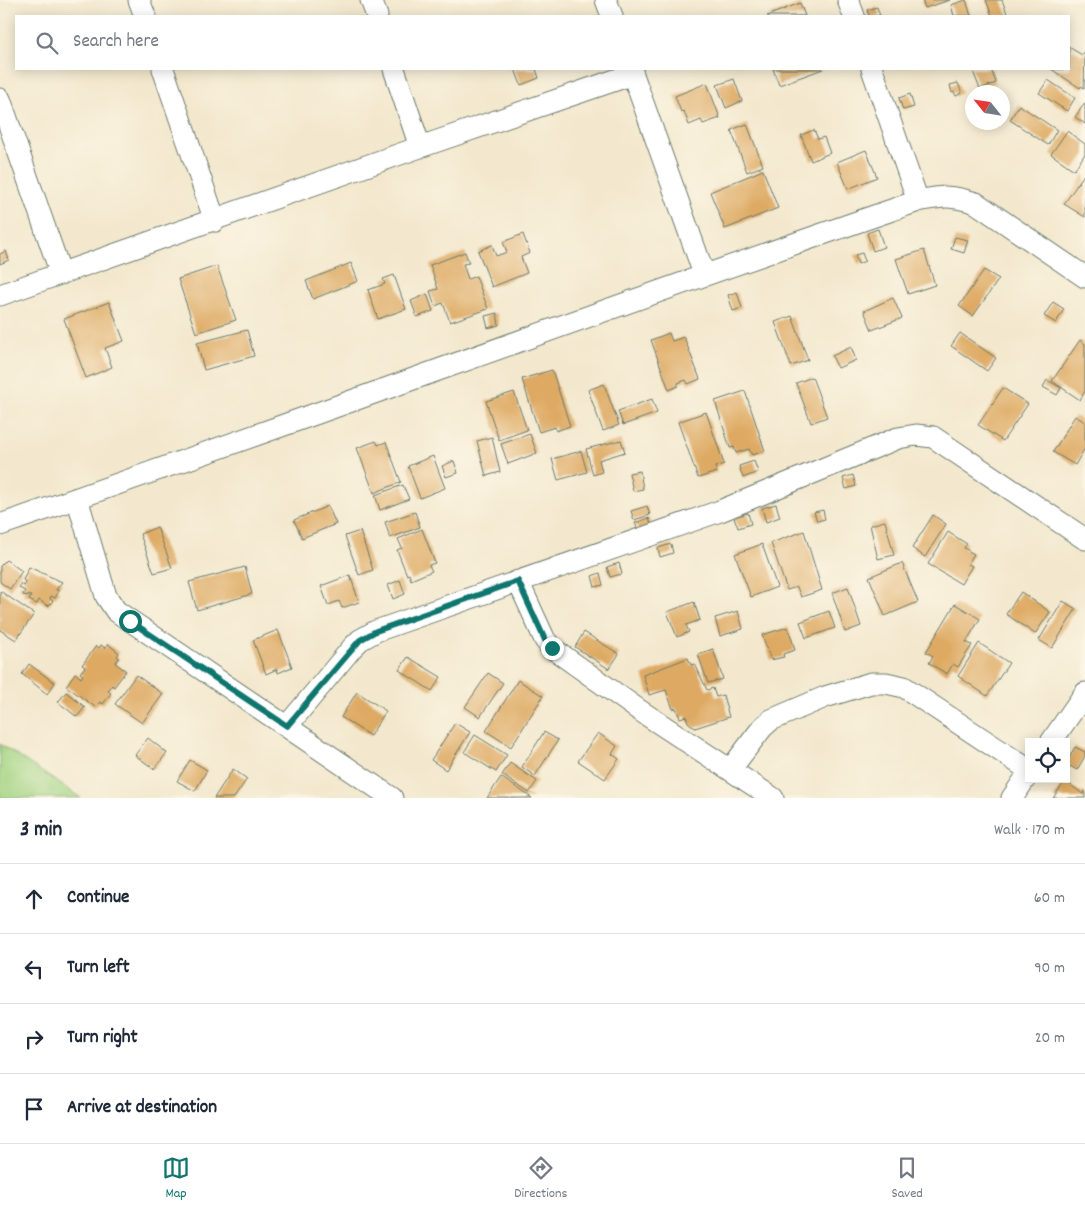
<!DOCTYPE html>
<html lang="en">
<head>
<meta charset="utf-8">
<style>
	body { margin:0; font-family:Dekko,sans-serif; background:#f6f6f7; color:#1f2937 }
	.controls { position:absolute; right:15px; bottom:15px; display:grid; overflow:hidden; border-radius:0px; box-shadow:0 2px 12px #0003 }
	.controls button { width:45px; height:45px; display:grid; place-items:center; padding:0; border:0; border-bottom:1px solid #e0e1e3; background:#fff; color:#1f2937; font:25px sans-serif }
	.compass { position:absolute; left:965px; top:85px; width:45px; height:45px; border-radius:50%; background:#fff; box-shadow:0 2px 12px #0003; rotate:300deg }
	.stop { position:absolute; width:15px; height:15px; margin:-11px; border:4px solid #0f766e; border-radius:50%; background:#fff }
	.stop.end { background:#0f766e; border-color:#fff; box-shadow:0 1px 5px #0008 }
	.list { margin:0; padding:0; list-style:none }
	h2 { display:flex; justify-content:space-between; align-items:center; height:65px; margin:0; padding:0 20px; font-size:21px }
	h2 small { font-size:16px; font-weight:400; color:#747a83 }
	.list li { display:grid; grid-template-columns:32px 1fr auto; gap:15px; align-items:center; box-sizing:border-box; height:70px; padding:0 20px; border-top:1px solid #e0e1e3 }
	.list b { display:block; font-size:19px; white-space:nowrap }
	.list em { font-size:16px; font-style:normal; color:#747a83 }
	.icon { flex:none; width:28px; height:28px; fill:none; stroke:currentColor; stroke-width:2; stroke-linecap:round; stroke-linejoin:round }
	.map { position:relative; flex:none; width:1085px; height:798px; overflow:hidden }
	.search { position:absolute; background:#fff; box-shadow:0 2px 12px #0003; left:15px; right:15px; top:15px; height:55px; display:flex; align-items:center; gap:12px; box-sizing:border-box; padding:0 18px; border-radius:0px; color:#747a83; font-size:19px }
	.sheet { height:345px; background:#fff }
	nav { display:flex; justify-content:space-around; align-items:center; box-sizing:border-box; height:70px; border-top:1px solid #e0e1e3; background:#fff; font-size:14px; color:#747a83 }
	nav a { display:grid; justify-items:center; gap:2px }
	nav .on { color:#0f766e }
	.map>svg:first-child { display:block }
	.green { fill:#a3d483; stroke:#61885c }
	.building { fill:#deaa63 }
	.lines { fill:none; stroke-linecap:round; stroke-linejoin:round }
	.minor-casing { stroke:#69796a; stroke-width:23 }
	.minor { stroke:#fff; stroke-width:21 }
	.route { stroke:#0f766e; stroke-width:6 }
</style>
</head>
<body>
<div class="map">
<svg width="1085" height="798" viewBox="0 0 1085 798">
	<rect width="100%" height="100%" fill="#fcf5e5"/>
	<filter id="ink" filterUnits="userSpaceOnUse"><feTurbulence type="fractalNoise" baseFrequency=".02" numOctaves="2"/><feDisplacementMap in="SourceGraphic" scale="10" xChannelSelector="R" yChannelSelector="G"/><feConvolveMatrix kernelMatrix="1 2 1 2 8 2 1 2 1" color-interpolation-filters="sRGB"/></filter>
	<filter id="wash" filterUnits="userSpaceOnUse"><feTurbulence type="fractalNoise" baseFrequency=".0096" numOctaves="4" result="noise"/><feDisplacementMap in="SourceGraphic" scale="20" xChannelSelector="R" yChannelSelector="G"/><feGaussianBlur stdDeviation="1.12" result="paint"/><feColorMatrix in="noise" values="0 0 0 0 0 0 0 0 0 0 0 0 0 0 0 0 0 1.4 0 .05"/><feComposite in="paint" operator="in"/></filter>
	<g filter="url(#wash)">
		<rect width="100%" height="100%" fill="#f3e8cd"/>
		<path class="green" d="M0,744L81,798H0Z"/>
		<g id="blocks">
			<path class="building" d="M922,0H950L925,8Z
				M966,0L971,16H954L951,5Z
				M986,0H1002L1008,16H992Z
				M800,3L805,16H767Z
				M877,7L880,16H869L867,10Z
				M1069,47L1082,55L1085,51L1084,88L1081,86L1080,88L1051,69H1069Z
				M515,69H536L539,78L521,85Z
				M773,69H823L779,85Z
				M972,69H991L996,83L980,89Z
				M734,79L742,101L726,108L717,85Z
				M1048,80L1075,98L1067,111L1039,93Z
				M707,83L720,118L703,124L701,120L689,125L684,111L681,112L675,96Z
				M958,83L962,93L956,96L954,92L952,93L950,85Z
				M910,94L914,107L903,110L899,98Z
				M1085,103V124L1075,117Z
				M1019,105L1057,130L1048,145L1010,120Z
				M747,124L763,166L747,172L731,130Z
				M814,130L818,139L824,137L830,153L811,161L801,135Z
				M1067,131L1085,144V154L1074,170L1051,154Z
				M866,150L877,177L848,189L837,162Z
				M763,170L778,208L725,229L710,192Z
				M1085,173V217L1064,204Z
				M878,229L884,247L873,251L867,233Z
				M523,234L530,253L521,257L527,273L492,287L478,251L492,245L496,256L507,252L503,242Z
				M955,237L968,240L964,253L951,249Z
				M924,250L935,285L908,294L896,259Z
				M6,251L9,260L0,264V254Z
				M465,252L469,263L463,264L468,279L476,276L488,309L450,322L443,303L435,306L430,291L438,289L430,265Z
				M862,253L865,261L858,264L855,255Z
				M351,263L358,281L313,299L306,281Z
				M217,266L236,320L196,333L178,279Z
				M984,270L999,279L973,316L959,306Z
				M394,275L406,309L378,319L368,290L385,284L383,279Z
				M737,292L742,308L733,311L728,295Z
				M427,294L433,311L417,317L411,301Z
				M893,298L902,318L872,330L864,311Z
				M109,302L124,341L105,348L112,367L86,378L64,319Z
				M1053,302L1064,309L1056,323L1044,316Z
				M497,313L499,325L488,328L485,316Z
				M792,316L808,360L791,366L775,322Z
				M247,330L254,356L204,370L197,343Z
				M669,333L672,341L684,337L700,379L688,384L686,380L678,383V386L669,390L651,340Z
				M960,333L996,358L987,371L951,346Z
				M1080,340L1085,344V391L1080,400L1052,381Z
				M851,347L856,360L838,368L832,356Z
				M552,370L570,426L556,431L555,427L539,432L522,379Z
				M812,377L827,417L811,423L796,383Z
				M1047,380L1061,388L1057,395L1043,387Z
				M604,384L619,425L603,431L588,390Z
				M1003,388L1028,404L1003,441L978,425Z
				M745,391L765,451L752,455L749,449L736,453L734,447L730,448L715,401Z
				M514,392L527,430L499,440L486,401Z
				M652,399L657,413L623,425L618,411Z
				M706,412L724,464L715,467L717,472L698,478L678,422Z
				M1075,416L1085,422V448L1075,465L1053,452Z
				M530,434L537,453L508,464L501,444Z
				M492,437L500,472L486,476L477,441Z
				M621,440L625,452L599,460L602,472L593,475L586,449Z
				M376,441L378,445L386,442L401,482L374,493L357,448Z
				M581,451L587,472L558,480L552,459Z
				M433,456L445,488L420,498L408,466Z
				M454,461L458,473L446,477L442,466Z
				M754,461L758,472L743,478L739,466Z
				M640,471L643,489L633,491L629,473Z
				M853,475L856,486L846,489L843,478Z
				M403,485L409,499L380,510L375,495Z
				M776,504L780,517L766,522L762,508Z
				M328,506L336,524L302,538L294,520Z
				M647,506L650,515L634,520L631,511Z
				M823,510L825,519L817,521L814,512Z
				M415,512L420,527L390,538L385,522Z
				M748,513L751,524L738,528L734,517Z
				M933,515L946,524L925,557L912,548Z
				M649,518L652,528L639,532L635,523Z
				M885,521L894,555L878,559L870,525Z
				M157,527L172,568L154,573L140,534Z
				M422,529L435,563L429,565L432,571L411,580L409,574L407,575L397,550L402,548L398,539Z
				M360,531L373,570L359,575L345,536Z
				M804,531L822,590L801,597L797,587L787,590L771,543Z
				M948,532L967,544L964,548L974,554L968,564L972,566L961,584L928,564Z
				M671,544L673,553L660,557L658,548Z
				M762,544L777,587L751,597L735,554Z
				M6,560L22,571L10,589L0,582V566Z
				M619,563L622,574L610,577L607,567Z
				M902,563L918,602L885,616L869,577Z
				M29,567L62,582L56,590L59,591L55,598L51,596L50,599L53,601L48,606L39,600L37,604L29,600L31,596L23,595L25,591L19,588L21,584L24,586L26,582L23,580Z
				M245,567L252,594L197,610L189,582Z
				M600,573L603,585L595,587L592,576Z
				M350,575L359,602L342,608L339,601L328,605L321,586Z
				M400,580L405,594L393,599L388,585Z
				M848,587L861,626L845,632L832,593Z
				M0,591L34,614L16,640L0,630Z
				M1021,592L1050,612L1035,634L1006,614Z
				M1063,601L1076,609L1052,648L1039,640Z
				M694,602L700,620L686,625L689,632L677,637L667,612Z
				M955,604L980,619L966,642L972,645L958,667L953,664L947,674L929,663L933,656L926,652Z
				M738,611L743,629L720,636L715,618Z
				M829,611L835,628L806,638L800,622Z
				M788,627L795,650L783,654L784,657L771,660L762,635Z
				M278,630L292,667L278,673L277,669L266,674L253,640Z
				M584,632L619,654L609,669L575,647Z
				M979,643L1009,663L987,696L958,676Z
				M108,644L119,653L117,656L119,658L115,663L126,671L114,687L112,685L108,691L111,693L103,704L100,702L95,707L66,686L75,673L81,678L83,675L80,673L85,667L82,665L96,646L99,648L101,645L105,648Z
				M713,649L723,679L708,683L698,654Z
				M408,657L441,677L432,691L399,670Z
				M688,658L691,665L695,664L707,690L713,688L716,697L723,695L729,717L695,728L688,722L686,716L680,718L676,708L673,709L666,690L649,695L643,675Z
				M29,664L55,683L47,694L22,674Z
				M488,673L503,683L480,717L465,707Z
				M136,675L163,694L142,723L115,704Z
				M518,680L543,696L511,747L486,731Z
				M66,692L85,707L77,717L58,702Z
				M357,692L386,711L370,736L341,717Z
				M455,723L470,732L446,770L431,760Z
				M544,732L558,740L535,776L522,767Z
				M598,733L617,746L612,754L619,759L605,779L578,761Z
				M475,735L507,755L496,772L464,752Z
				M148,738L167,753L154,769L135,755Z
				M1075,747L1085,752V756L1077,770L1066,764Z
				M190,760L207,770L195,791L177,781Z
				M510,763L537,781L529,793L502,775Z
				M233,769L247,779L234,798H214Z
				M501,777L532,798H487Z
				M1065,781L1083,794L1085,791V798H1053Z"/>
		</g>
	</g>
	<g filter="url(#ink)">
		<use href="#blocks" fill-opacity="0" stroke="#69796a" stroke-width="1"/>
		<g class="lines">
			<defs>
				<path id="minor" d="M139,0L145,16
					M371,0L377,16
					M606,0L612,16
					M848,0L854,16
					M163,69L215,221
					M394,69L420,147
					M631,69L704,274
					M872,69L918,201
					M0,99L61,274
					M0,295L420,147L633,74
					M77,498L106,596L116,611L392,798
					M0,525C307,419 611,306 918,201C944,196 951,195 976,203L1085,277
					M518,581L545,640L552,648L639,710L773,798
					M287,726L352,648L360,640L376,631L720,511L898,438L916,435L933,437L1085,539
					M1051,742L1085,693
					M730,770L762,728L771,720L825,697L871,683H886L904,687L1029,770
					M1012,798L1029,773"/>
			</defs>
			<use href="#minor" class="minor-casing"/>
			<use href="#minor" class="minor"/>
		</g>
	</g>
	<g class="lines" filter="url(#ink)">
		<path class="route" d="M130,621L287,726L360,640L376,631L518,581L545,640L552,648"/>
	</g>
</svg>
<div class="controls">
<button><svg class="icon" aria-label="locate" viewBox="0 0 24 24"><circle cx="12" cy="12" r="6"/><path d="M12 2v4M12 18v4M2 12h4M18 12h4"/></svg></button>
</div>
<svg class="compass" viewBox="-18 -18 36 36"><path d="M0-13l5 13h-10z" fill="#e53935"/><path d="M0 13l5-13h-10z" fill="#747a83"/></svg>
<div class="stop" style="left:130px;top:621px"></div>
<div class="stop end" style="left:552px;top:648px"></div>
<div class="search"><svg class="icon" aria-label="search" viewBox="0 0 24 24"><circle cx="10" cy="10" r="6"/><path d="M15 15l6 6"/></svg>Search here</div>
</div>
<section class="sheet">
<h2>3 min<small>Walk · 170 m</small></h2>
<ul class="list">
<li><svg class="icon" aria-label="ahead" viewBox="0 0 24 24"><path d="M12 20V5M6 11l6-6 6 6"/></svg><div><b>Continue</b></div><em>60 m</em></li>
<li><svg class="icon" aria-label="left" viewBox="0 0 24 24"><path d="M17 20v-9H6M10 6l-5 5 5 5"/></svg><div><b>Turn left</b></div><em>90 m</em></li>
<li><svg class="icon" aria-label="right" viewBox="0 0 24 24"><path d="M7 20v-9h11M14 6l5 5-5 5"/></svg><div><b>Turn right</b></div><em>20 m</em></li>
<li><svg class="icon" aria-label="arrive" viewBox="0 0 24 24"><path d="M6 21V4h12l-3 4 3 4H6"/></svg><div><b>Arrive at destination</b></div></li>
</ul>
</section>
<nav>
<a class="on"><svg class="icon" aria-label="map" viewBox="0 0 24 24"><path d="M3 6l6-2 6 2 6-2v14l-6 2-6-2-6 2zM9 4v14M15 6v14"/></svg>Map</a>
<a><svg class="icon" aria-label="directions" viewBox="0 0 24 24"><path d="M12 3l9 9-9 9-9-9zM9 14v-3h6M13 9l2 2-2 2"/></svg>Directions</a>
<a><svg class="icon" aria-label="saved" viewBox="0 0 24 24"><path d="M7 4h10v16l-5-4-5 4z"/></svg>Saved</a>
</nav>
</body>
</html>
